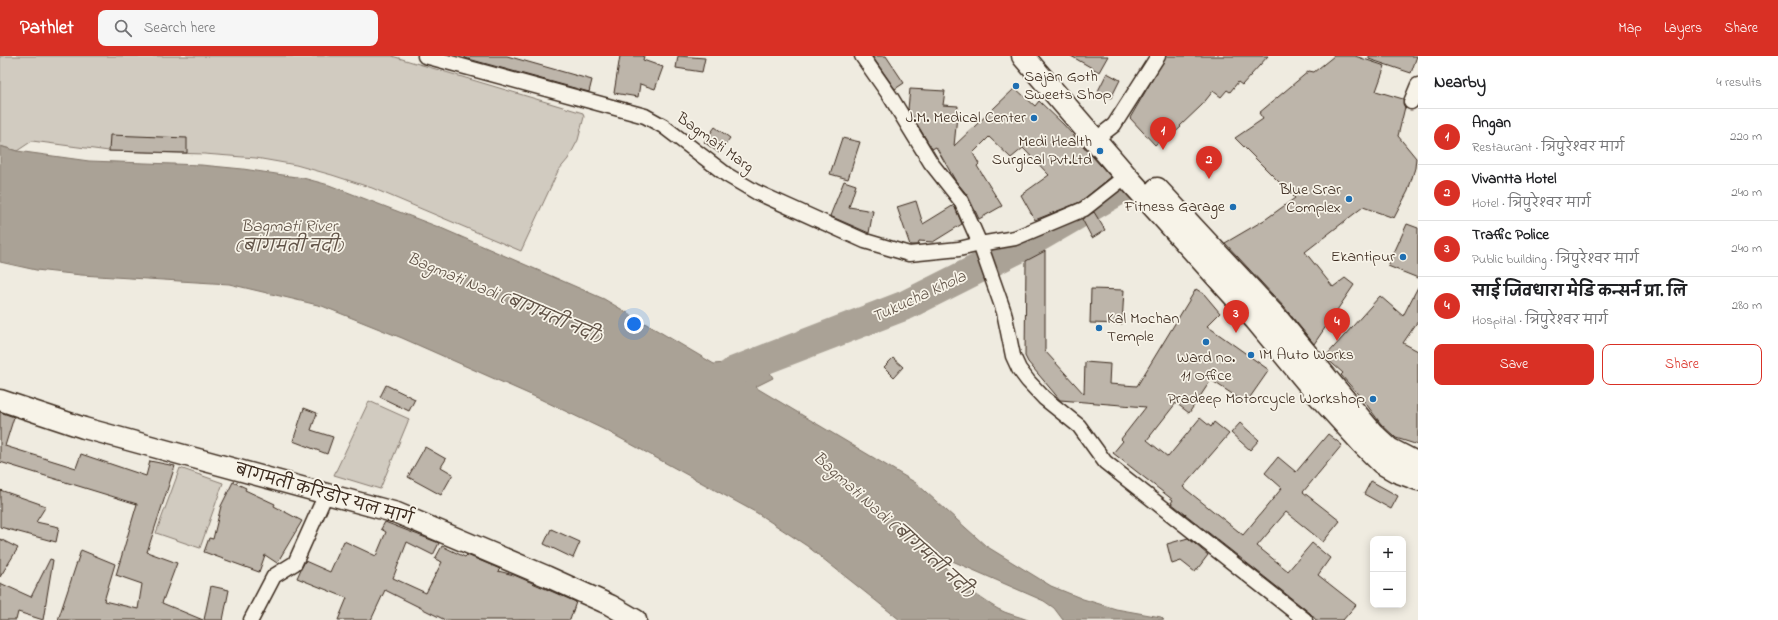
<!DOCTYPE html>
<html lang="en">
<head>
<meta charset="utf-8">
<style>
	body { margin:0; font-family:"Indie Flower","Playpen Sans Deva",sans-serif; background:#f6f6f6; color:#202124 }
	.controls { position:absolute; right:12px; bottom:12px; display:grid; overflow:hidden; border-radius:8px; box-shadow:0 2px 10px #0003 }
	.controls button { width:36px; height:36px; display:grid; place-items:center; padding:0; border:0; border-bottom:1px solid #e0e0e0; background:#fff; color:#202124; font:20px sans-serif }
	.you { position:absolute; left:634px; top:268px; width:14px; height:14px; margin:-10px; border:3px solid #fff; border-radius:50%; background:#1a73e8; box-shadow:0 0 0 6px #1a73e833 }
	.badge { display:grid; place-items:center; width:26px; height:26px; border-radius:50%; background:#d93025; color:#fff; font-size:13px; font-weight:700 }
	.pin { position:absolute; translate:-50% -33px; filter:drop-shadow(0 1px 2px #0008) }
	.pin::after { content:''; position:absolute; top:21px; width:14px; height:12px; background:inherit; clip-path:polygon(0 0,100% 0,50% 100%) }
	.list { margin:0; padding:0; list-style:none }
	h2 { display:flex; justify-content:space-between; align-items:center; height:52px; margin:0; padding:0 16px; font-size:17px }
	h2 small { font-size:13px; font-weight:400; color:#757577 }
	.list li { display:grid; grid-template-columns:26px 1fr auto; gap:12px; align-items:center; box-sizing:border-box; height:56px; padding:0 16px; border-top:1px solid #e0e0e0 }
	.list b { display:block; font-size:15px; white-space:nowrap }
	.list p { margin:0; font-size:13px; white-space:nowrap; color:#757577 }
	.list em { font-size:13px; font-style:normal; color:#757577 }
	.actions { display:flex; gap:8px; padding:12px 16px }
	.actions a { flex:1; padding:9px 0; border:1px solid #d93025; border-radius:8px; text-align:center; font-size:14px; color:#d93025 }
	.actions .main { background:#d93025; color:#fff }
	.icon { flex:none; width:22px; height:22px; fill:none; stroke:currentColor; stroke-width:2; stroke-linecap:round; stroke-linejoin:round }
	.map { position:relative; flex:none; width:1418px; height:564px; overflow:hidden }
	header { display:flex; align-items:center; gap:24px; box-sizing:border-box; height:56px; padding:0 20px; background:#d93025; color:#fff }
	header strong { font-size:19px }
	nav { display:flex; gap:22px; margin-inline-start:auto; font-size:14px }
	.search { width:280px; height:36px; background:#f6f6f6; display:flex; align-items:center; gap:10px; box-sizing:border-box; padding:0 14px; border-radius:8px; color:#757577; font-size:15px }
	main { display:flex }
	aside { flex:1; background:#fff }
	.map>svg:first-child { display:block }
	.green { fill:#d1cbc0; stroke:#867a6f }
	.water { fill:#aaa296; stroke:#7e7266 }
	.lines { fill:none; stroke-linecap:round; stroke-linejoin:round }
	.river { stroke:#aaa296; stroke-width:30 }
	.building { fill:#bdb5aa; stroke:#3b2a1e }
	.street-casing { stroke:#3b2a1e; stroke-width:17 }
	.secondary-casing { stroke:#3b2a1e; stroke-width:23 }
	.highway-casing { stroke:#3b2a1e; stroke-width:25 }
	.street { stroke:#f7f3e8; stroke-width:14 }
	.secondary { stroke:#f7f3e8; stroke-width:20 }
	.highway { stroke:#f7f3e8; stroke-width:22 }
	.poi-dot { fill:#1f6fb2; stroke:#f7f3e8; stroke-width:1.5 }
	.labels { text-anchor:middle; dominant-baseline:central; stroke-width:3.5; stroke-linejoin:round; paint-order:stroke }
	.poi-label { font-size:16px; fill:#3b2a1e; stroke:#f7f3e8; text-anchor:end }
	.street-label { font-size:16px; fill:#3b2a1e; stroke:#f7f3e8 }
	.water-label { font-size:17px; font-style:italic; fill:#625448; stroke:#f7f3e8 }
</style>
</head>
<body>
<header>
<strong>Pathlet</strong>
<div class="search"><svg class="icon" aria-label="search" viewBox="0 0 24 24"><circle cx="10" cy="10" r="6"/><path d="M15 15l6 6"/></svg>Search here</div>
<nav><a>Map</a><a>Layers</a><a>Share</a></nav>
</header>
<main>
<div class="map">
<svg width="1418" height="564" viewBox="0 0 1418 564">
	<rect width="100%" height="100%" fill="#efebe0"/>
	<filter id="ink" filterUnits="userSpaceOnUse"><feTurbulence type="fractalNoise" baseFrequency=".025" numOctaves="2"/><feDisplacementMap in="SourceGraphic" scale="8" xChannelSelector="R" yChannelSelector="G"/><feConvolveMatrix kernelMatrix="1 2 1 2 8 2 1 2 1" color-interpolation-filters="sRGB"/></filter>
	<g filter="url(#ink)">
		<path class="green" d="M0,0H392L583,57L584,61L578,84L568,103L558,115L521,195L372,132L332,119L296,109L256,102L204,98L109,95L32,85L17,95L0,90Z
			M369,345L409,363L380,433L334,419Z
			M180,412L223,427L200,492L156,477Z"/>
		<path class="water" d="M0,90L17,95L89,105L201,109L243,113L303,122L329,129L441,172L604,243L714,308L725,307L757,292L773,322L755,331L916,427L986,490L1051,530L1083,543L1116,553L1161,561L1164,564H1063L1054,552L1044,545L941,500L940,504C950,521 981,543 998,553C1007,558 1018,560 1028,564H900L807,490L757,457L607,375L540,343L402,282L322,250L229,228L81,219L36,214L0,206Z"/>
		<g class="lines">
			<path class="river" d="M727,321L735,315L906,249L1023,190L1126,130"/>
		</g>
		<path class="building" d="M465,0H507L592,24L589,36L465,2Z
			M620,0H644L643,4L663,11L655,33L640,28L638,41L614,37Z
			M678,0L705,2L702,16L676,12Z
			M872,0H886L904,27L895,33Z
			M1071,0H1108L1099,16Z
			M1166,0H1268L1242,29L1238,26L1230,36L1227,34L1221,41L1213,35L1202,49L1180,70L1181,71L1169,82L1164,81L1155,89L1130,62Z
			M1334,0H1355L1385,10L1376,35L1403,43L1405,51L1398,80L1416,102L1415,112L1408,135L1394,162L1363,151L1305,196L1333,231L1345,222L1354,229L1314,288L1284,251L1225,187L1266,163L1295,142L1235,82L1263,63L1259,57L1309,15L1314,16Z
			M1369,0H1417L1411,17L1369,3Z
			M1107,17L1120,24L1111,42L1098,35Z
			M1015,32L1035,50L1039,45L1063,68L1111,121L1080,146L1035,164L1021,139L1049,119L1023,92L1011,102L989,81L973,97L979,108L977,110L1002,150L979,163L968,140L955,124L936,91L932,93L908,53L910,33L945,35L943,49L958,50L954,90Z
			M715,71L730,82L719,97L704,86Z
			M110,79L187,82V97L109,95Z
			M842,82L860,86L848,123L830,118Z
			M844,125L856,129L849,151L873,155L869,177L830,160Z
			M916,145L923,168L954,149L962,168L933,186L919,185L918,189H910L897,151Z
			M1094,156L1105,174L1092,182L1082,163Z
			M1407,168L1418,172V222L1388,210Z
			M1045,195V295L1084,338L1085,306L1110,308L1109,328L1137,330L1196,233L1204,238L1220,257L1207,270L1269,314L1246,347L1211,324L1189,357L1176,347L1147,384L1168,401L1200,362L1211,371L1214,366L1229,378L1183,431L1243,479L1282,432L1265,417L1278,401L1296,416L1328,378L1342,389L1303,436L1340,465L1323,486L1286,456L1257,490L1288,515L1312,487L1330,502L1318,519L1356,549L1343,564H1316L1310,557L1171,447L1173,444L1113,397L1123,385L1121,383L1146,351L1060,344L1028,306L1025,300L1026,205Z
			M1418,231V265L1403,287L1418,295V389L1396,382L1381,368L1364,345L1341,319L1343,317L1325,301L1380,240L1403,260Z
			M1091,233L1124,234L1122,268L1090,267Z
			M893,302L903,311L894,321L884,311Z
			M386,329L415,343L409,355L380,341Z
			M304,352L317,357L311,374L333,381L327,398L293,385Z
			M0,356L14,361L5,390L76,412L81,398L146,420L150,405L175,410L147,496L177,507L162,547L203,564H58L81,494L115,508L104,545L138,553L142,528L116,519L137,448L0,406Z
			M1240,367L1259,384L1250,394L1231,377Z
			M425,391L446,403L441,411L453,418L441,439L408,421Z
			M1371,425L1398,440L1391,453L1364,438Z
			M233,426L246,432L245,434L275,448L274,450L302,465L277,507L265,499L259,516L204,496L209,482L213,483L221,450Z
			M0,434L46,450L36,466L59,471L56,486L0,471Z
			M385,466L439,487L433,499L407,486L393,522L426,537L442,506L435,503L442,490L465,501L467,499L500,513L498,515L514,519L576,546L570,564H445L385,534L371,564H338L347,542L297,522L301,513L305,505L330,516L344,485L376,500L386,476L381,473Z
			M551,473L580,486L573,502L544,488Z
			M1188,482L1208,499L1195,516L1181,505L1172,508L1167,488Z
			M0,483L18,492L0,521Z
			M50,503L53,504L43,564L18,556L16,564H0V527L31,541Z
			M211,530L229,534L223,564H204Z"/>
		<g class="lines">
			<defs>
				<path id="street" d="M425,0L645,60L663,70L727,119L756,136L865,185L909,198L959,193L980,188L1004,256L1013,300L1019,313L1028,325L1044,342L1079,370L1105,406L1305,564
					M862,0L890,40L931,107L961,145L980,188L1015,182L1084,153L1126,120
					M1411,46L1418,29
					M1105,76L1114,69L1158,0
					M251,564L274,520L295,507L326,438"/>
				<path id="secondary" d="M0,344L84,372L397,457L546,520L610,549L636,564"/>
				<path id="highway" d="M1023,0L1126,120L1256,264L1313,333L1365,390L1382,407L1396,415L1418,423
					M1157,133L1274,259L1372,377L1389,393L1418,408"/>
			</defs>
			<use href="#street" class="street-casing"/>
			<use href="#secondary" class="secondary-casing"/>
			<use href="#highway" class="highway-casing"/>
			<use href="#street" class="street"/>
			<use href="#secondary" class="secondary"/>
			<use href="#highway" class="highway"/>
		</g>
	</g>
	<g class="poi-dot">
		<circle cx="1016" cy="30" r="4"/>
		<circle cx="1034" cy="62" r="4"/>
		<circle cx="1100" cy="95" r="4"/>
		<circle cx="1349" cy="143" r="4"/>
		<circle cx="1233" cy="151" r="4"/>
		<circle cx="1403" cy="201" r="4"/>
		<circle cx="1099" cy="272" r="4"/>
		<circle cx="1206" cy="286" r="4"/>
		<circle cx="1251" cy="299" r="4"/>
		<circle cx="1373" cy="343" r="4"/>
	</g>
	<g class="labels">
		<g class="poi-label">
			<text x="1024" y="21" text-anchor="start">Sajan Goth<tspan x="1024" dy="18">Sweets Shop</tspan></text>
			<text x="1026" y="62">J.M. Medical Center</text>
			<text x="1092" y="86">Medi Health<tspan x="1092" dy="18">Surgical Pvt.Ltd</tspan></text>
			<text x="1341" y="134">Blue Srar<tspan x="1341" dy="18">Complex</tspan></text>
			<text x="1225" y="151">Fitness Garage</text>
			<text x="1395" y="201">Ekantipur</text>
			<text x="1107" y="263" text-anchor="start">Kal Mochan<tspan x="1107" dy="18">Temple</tspan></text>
			<text x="1259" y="299" text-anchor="start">IM Auto Works</text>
			<text x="1206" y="302" text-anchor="middle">Ward no.<tspan x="1206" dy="18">11 Office</tspan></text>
			<text x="1365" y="343">Pradeep Motorcycle Workshop</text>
		</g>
		<g class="street-label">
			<text transform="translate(715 87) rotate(36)">Bagmati Marg</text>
			<text transform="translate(324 439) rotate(16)">बागमती करिडोर यल मार्ग</text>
		</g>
		<g class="water-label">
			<text x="289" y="170">Bagmati River<tspan x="289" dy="20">(बागमती नदी)</tspan></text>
			<text transform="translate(919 241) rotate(-25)">Tukucha Khola</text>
			<text transform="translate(504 242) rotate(23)">Bagmati Nadi (बागमती नदी)</text>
			<text transform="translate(893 469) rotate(42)">Bagmati Nadi (बागमती नदी)</text>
		</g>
	</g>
</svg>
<div class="controls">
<button>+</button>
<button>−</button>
</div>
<div class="you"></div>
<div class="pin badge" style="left:1163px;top:94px">1</div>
<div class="pin badge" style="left:1209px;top:123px">2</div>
<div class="pin badge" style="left:1236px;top:277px">3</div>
<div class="pin badge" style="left:1337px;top:285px">4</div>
</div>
<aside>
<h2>Nearby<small>4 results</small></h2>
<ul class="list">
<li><span class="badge">1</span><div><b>Angan</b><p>Restaurant · त्रिपुरेश्वर मार्ग</p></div><em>220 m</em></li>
<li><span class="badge">2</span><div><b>Vivantta Hotel</b><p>Hotel · त्रिपुरेश्वर मार्ग</p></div><em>240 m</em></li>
<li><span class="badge">3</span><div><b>Traffic Police</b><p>Public building · त्रिपुरेश्वर मार्ग</p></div><em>240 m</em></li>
<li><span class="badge">4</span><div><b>साई जिवधारा मेडि कन्सर्न प्रा. लि</b><p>Hospital · त्रिपुरेश्वर मार्ग</p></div><em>280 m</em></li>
</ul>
<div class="actions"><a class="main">Save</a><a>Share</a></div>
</aside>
</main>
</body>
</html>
